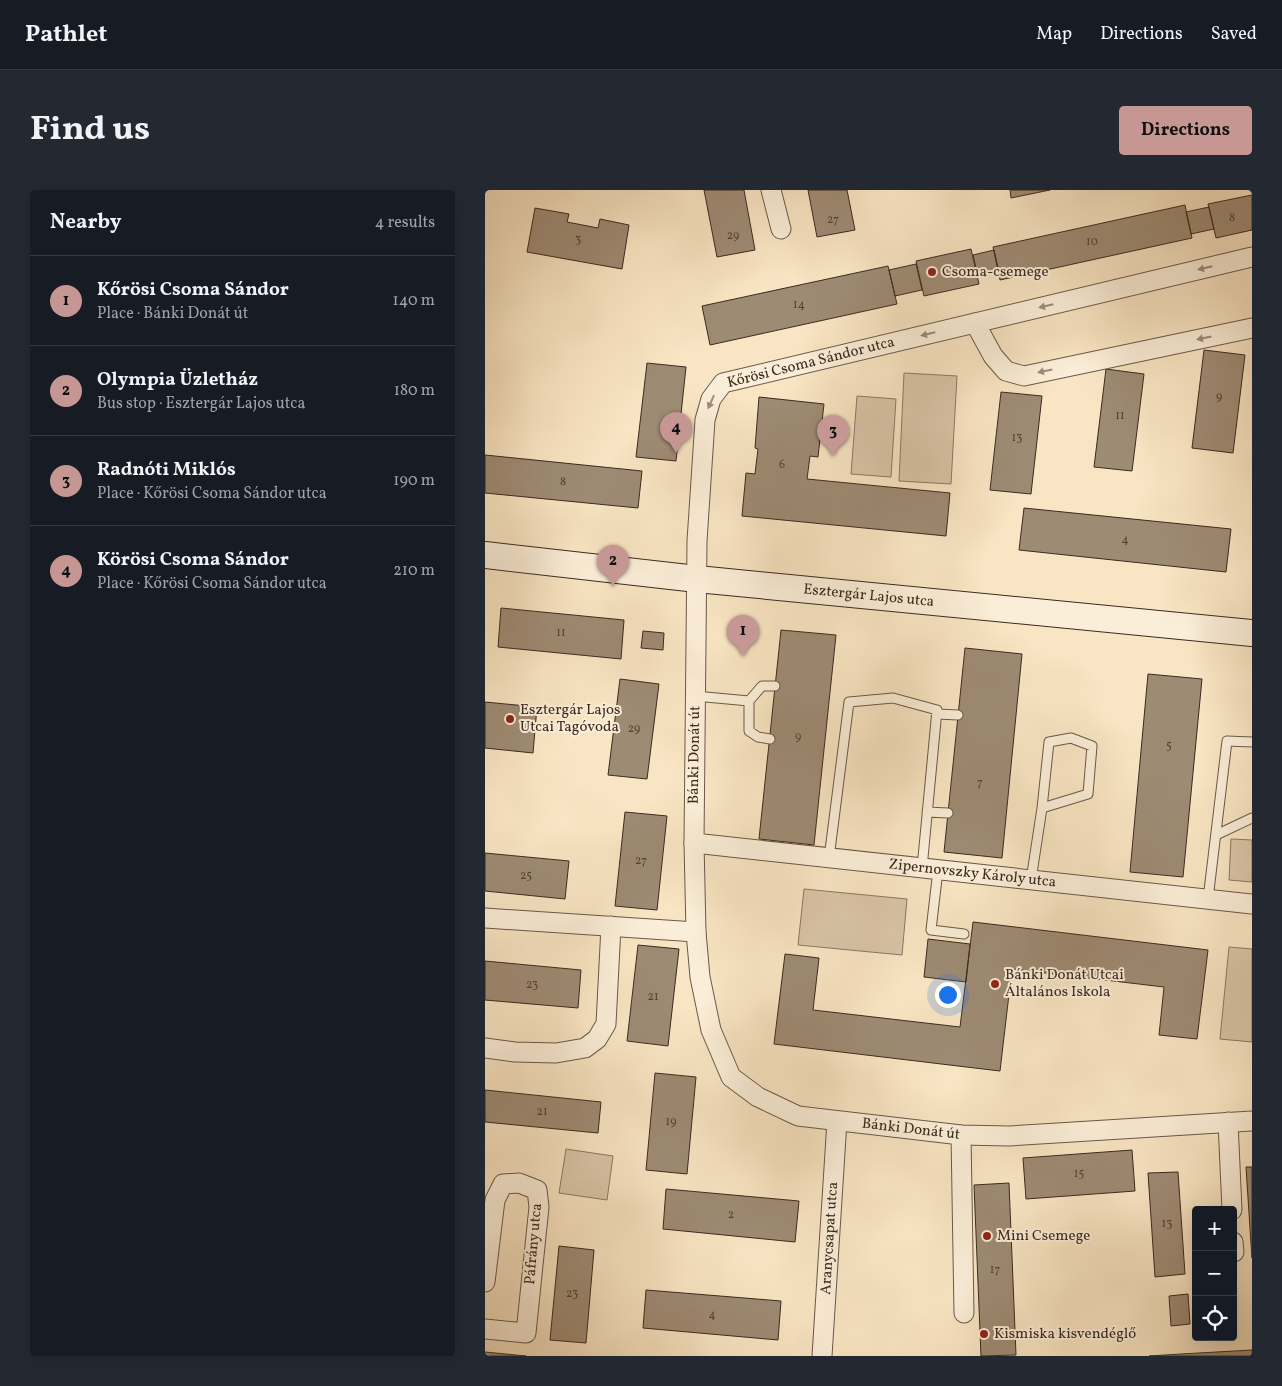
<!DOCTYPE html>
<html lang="en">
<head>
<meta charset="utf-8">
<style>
	body { margin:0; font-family:Vollkorn,serif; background:#242831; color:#f1f3f6 }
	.controls { position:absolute; right:15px; bottom:15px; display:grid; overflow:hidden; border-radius:5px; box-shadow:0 5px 20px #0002 }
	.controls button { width:45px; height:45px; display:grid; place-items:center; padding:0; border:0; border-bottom:1px solid #363941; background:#171b24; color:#f1f3f6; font:25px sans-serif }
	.you { position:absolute; left:462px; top:804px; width:18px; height:18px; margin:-12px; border:4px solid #fff; border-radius:50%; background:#1a73e8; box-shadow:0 0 0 8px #1a73e833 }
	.badge { display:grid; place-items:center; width:32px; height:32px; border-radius:50%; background:#c59692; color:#111; font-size:16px; font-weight:700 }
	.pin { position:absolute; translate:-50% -41px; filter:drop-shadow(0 1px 2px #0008) }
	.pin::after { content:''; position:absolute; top:26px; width:18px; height:15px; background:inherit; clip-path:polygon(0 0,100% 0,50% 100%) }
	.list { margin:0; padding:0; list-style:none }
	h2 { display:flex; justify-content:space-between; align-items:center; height:65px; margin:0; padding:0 20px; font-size:21px }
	h2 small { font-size:16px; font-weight:400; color:#9ea1a6 }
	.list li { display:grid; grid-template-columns:32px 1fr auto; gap:15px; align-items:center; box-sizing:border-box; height:90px; padding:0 20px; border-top:1px solid #363941 }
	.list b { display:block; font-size:19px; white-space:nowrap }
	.list p { margin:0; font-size:16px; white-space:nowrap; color:#9ea1a6 }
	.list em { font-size:16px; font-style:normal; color:#9ea1a6 }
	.icon { flex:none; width:28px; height:28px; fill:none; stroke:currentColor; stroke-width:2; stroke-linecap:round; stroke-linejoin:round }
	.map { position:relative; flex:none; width:767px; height:1166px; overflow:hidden; border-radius:5px }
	header { display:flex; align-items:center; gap:30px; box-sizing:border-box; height:70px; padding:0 25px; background:#171b24; border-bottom:1px solid #363941 }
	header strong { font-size:24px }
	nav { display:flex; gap:28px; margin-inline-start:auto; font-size:18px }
	.intro { display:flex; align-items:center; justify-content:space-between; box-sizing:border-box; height:120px; padding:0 30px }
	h1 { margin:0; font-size:35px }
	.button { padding:12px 22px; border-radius:5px; background:#c59692; color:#111; font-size:18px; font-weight:700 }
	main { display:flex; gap:30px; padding:0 30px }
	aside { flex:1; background:#171b24; border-radius:5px; box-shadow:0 5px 20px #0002 }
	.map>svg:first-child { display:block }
	.green { fill:#d9c5a7; stroke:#8a7863 }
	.building { fill:#9e8b74; stroke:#3b2a1f }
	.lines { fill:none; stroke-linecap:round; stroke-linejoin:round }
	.lane-casing { stroke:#6a5948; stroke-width:11 }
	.street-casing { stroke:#6a5948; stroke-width:21 }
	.secondary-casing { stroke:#3b2a1f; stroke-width:28 }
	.lane { stroke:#fbeed8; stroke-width:9 }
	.street { stroke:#fbeed8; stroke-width:19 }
	.secondary { stroke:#fbeed8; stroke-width:26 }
	.oneway { fill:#9b8c7c }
	.poi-dot { fill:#8f2418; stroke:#fbeed8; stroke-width:2 }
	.labels { text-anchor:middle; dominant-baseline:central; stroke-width:4; stroke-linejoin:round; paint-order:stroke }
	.number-label { font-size:12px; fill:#544234 }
	.poi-label { font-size:15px; fill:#3b2a1f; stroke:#fbeed8; text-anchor:start }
	.street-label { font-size:15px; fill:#3b2a1f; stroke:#fbeed8 }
</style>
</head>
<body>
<header>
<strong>Pathlet</strong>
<nav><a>Map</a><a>Directions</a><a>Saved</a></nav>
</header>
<div class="intro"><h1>Find us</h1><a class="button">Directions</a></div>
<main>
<aside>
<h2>Nearby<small>4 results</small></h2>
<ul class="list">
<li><span class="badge">1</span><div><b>Kőrösi Csoma Sándor</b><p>Place · Bánki Donát út</p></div><em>140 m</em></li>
<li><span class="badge">2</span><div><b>Olympia Üzletház</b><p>Bus stop · Esztergár Lajos utca</p></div><em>180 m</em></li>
<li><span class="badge">3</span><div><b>Radnóti Miklós</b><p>Place · Kőrösi Csoma Sándor utca</p></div><em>190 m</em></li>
<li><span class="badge">4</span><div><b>Körösi Csoma Sándor</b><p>Place · Kőrösi Csoma Sándor utca</p></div><em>210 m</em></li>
</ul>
</aside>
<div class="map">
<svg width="767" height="1166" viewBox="0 0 767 1166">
	<rect width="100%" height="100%" fill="#f9e5c3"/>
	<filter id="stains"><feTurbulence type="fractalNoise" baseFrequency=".004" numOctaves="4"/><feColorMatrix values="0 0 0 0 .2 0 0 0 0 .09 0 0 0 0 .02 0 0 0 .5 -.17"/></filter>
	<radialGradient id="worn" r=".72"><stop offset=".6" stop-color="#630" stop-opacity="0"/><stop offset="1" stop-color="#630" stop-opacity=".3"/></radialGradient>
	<path class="green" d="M419,183L472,186L466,294L414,291Z
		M372,206L411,209L406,287L366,284Z
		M746,649L767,650V692L744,690Z
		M319,699L422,709L417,765L313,755Z
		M744,757L767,759V852L735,849Z
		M81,959L128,966L122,1010L74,1003Z"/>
	<path class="building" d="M219,0H259L270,60L232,67Z
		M323,0H362L370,40L332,47Z
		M525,0H565L526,8Z
		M767,5V40L731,48L723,14Z
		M700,15L707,48L515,90L508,57Z
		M724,17L729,39L706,44L701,22Z
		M50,18L84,24L82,32L113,38L115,29L144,35L137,79L42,62Z
		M486,59L494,94L439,106L431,71Z
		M509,60L514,82L493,87L488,65Z
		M431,74L437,100L410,106L404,80Z
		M403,76L412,114L225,155L217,116Z
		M719,160L760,165L748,263L707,258Z
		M162,173L201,177L191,271L151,267Z
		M621,179L659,184L647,281L609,277Z
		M516,202L557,206L546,304L505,300Z
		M274,207L339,214L333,267L325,266L322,289L465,303L461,346L257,326L261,283L270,284L273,259L270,258Z
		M0,265L157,281L153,318L0,303Z
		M539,318L746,339L741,382L534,360Z
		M16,418L139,430L136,469L13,457Z
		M296,440L351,445L329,655L274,649Z
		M158,441L179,443L178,460L156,458Z
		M480,458L537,464L517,668L459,662Z
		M663,484L717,489L698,687L645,682Z
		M135,489L174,494L162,589L123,585Z
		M0,512L52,517L48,563L0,558Z
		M140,622L182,626L172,720L130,716Z
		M0,663L84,671L80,709L0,701Z
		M488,732L723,760L712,849L674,845L679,797L527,779L515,881L289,854L300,764L334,768L328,820L475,837Z
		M443,749L485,754L481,792L439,787Z
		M153,755L194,759L183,856L142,851Z
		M0,771L96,780L93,818L0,810Z
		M170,883L211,887L202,984L161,980Z
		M0,900L116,912L113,943L0,932Z
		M647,960L650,1001L541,1009L538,968Z
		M761,977H767V1068L766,1054Z
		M693,982L700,1084L670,1087L663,983Z
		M524,993L531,1165L496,1166L489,995Z
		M181,999L314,1011L310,1052L178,1039Z
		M74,1056L109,1060L101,1153L65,1150Z
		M161,1100L296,1111L293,1150L158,1138Z
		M703,1104L705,1134L686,1136L684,1106Z
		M767,1160V1166H664L696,1164Z
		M0,1162L41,1166H0Z"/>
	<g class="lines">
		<defs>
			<path id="lane" d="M210,506L264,511V541L273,547L285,549
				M264,511L277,496H290
				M452,524L473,525
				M442,622L463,623
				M731,645L767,628
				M344,668L364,512L408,508L452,520L437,678
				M453,680L446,740L479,744
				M546,690L557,618L564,552L586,548L607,556L603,604L557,618
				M723,709L742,551L767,552"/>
			<g id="street">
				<path d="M286,0L296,39"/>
				<path id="s1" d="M767,67L238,193L226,209L220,230L212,351L209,653L211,742L215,787L226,840L246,887L273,907L313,926L476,945L524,946L767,931"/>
				<path d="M490,133L508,166L521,181L539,186L767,138"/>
				<path id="s2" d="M209,653L767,714"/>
				<path d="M0,728L211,742"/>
				<path d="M0,858L30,862L71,863L100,858L112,849L121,834L126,736"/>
				<path d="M743,932L747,1020"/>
				<path d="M476,945L479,1123"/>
				<path d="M748,1052L749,1062"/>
				<path d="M0,1092L10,1010L18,994L34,993L52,1000L54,1017L41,1143L0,1139"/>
				<path id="s3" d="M337,1166L352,931"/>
			</g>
			<g id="secondary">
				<path id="s4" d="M0,365L212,389L767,443"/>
			</g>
		</defs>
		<use href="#lane" class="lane-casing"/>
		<use href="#street" class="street-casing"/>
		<use href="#secondary" class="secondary-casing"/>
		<use href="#lane" class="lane"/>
		<use href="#street" class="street"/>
		<use href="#secondary" class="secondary"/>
	</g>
	<defs><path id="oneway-solid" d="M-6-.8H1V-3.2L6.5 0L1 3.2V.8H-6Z" transform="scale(1.25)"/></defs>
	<g class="oneway">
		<use href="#oneway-solid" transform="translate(720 78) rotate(167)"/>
		<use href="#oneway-solid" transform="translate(561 116) rotate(167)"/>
		<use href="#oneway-solid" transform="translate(443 144) rotate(167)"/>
		<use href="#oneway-solid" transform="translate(719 148) rotate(168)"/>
		<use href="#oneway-solid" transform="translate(560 181) rotate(168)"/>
		<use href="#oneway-solid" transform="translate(226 212) rotate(114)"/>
	</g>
	<g class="poi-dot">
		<circle cx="447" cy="82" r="5"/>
		<circle cx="25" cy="529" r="5"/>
		<circle cx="510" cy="794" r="5"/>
		<circle cx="502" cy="1046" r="5"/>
		<circle cx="499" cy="1144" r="5"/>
	</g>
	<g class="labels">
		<g class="number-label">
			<text x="747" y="28">8</text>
			<text x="348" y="30">27</text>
			<text x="248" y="46">29</text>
			<text x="93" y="50">3</text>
			<text x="607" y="52">10</text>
			<text x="314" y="115">14</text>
			<text x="734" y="207">9</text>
			<text x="635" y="226">11</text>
			<text x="532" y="248">13</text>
			<text x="297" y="275">6</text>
			<text x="78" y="292">8</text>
			<text x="640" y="350">4</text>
			<text x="76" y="443">11</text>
			<text x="149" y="539">29</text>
			<text x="313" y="547">9</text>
			<text x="684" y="556">5</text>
			<text x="495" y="593">7</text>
			<text x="156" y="671">27</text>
			<text x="41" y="686">25</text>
			<text x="47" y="795">23</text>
			<text x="168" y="807">21</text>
			<text x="57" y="922">21</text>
			<text x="186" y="932">19</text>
			<text x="594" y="984">15</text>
			<text x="246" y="1025">2</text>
			<text x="682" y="1034">13</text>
			<text x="510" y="1080">17</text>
			<text x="87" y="1104">23</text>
			<text x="227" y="1125">4</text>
		</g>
		<g class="poi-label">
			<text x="457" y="82">Csoma-csemege</text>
			<text x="35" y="520">Esztergár Lajos<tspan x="35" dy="17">Utcai Tagóvoda</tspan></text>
			<text x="520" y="785">Bánki Donát Utcai<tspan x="520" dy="17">Általános Iskola</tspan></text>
			<text x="512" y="1046">Mini Csemege</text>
			<text x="509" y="1144">Kismiska kisvendéglő</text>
		</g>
		<g class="street-label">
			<text transform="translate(326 173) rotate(-14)">Kőrösi Csoma Sándor utca</text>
			<text stroke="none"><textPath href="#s4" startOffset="386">Esztergár Lajos utca</textPath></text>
			<text transform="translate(210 565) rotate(-89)">Bánki Donát út</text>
			<text stroke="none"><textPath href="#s2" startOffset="280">Zipernovszky Károly utca</textPath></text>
			<text stroke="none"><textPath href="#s1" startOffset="1440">Bánki Donát út</textPath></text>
			<text stroke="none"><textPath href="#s3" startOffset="118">Aranycsapat utca</textPath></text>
			<text transform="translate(49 1054) rotate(-85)">Páfrány utca</text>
		</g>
	</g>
	<rect width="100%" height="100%" filter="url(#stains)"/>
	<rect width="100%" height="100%" fill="url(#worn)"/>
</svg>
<div class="controls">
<button>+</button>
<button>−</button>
<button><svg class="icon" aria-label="locate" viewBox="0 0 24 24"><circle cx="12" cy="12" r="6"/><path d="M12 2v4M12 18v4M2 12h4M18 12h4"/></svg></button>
</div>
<div class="you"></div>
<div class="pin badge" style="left:258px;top:466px">1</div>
<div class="pin badge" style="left:128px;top:396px">2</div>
<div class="pin badge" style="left:348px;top:266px">3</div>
<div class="pin badge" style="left:191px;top:263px">4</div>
</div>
</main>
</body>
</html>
